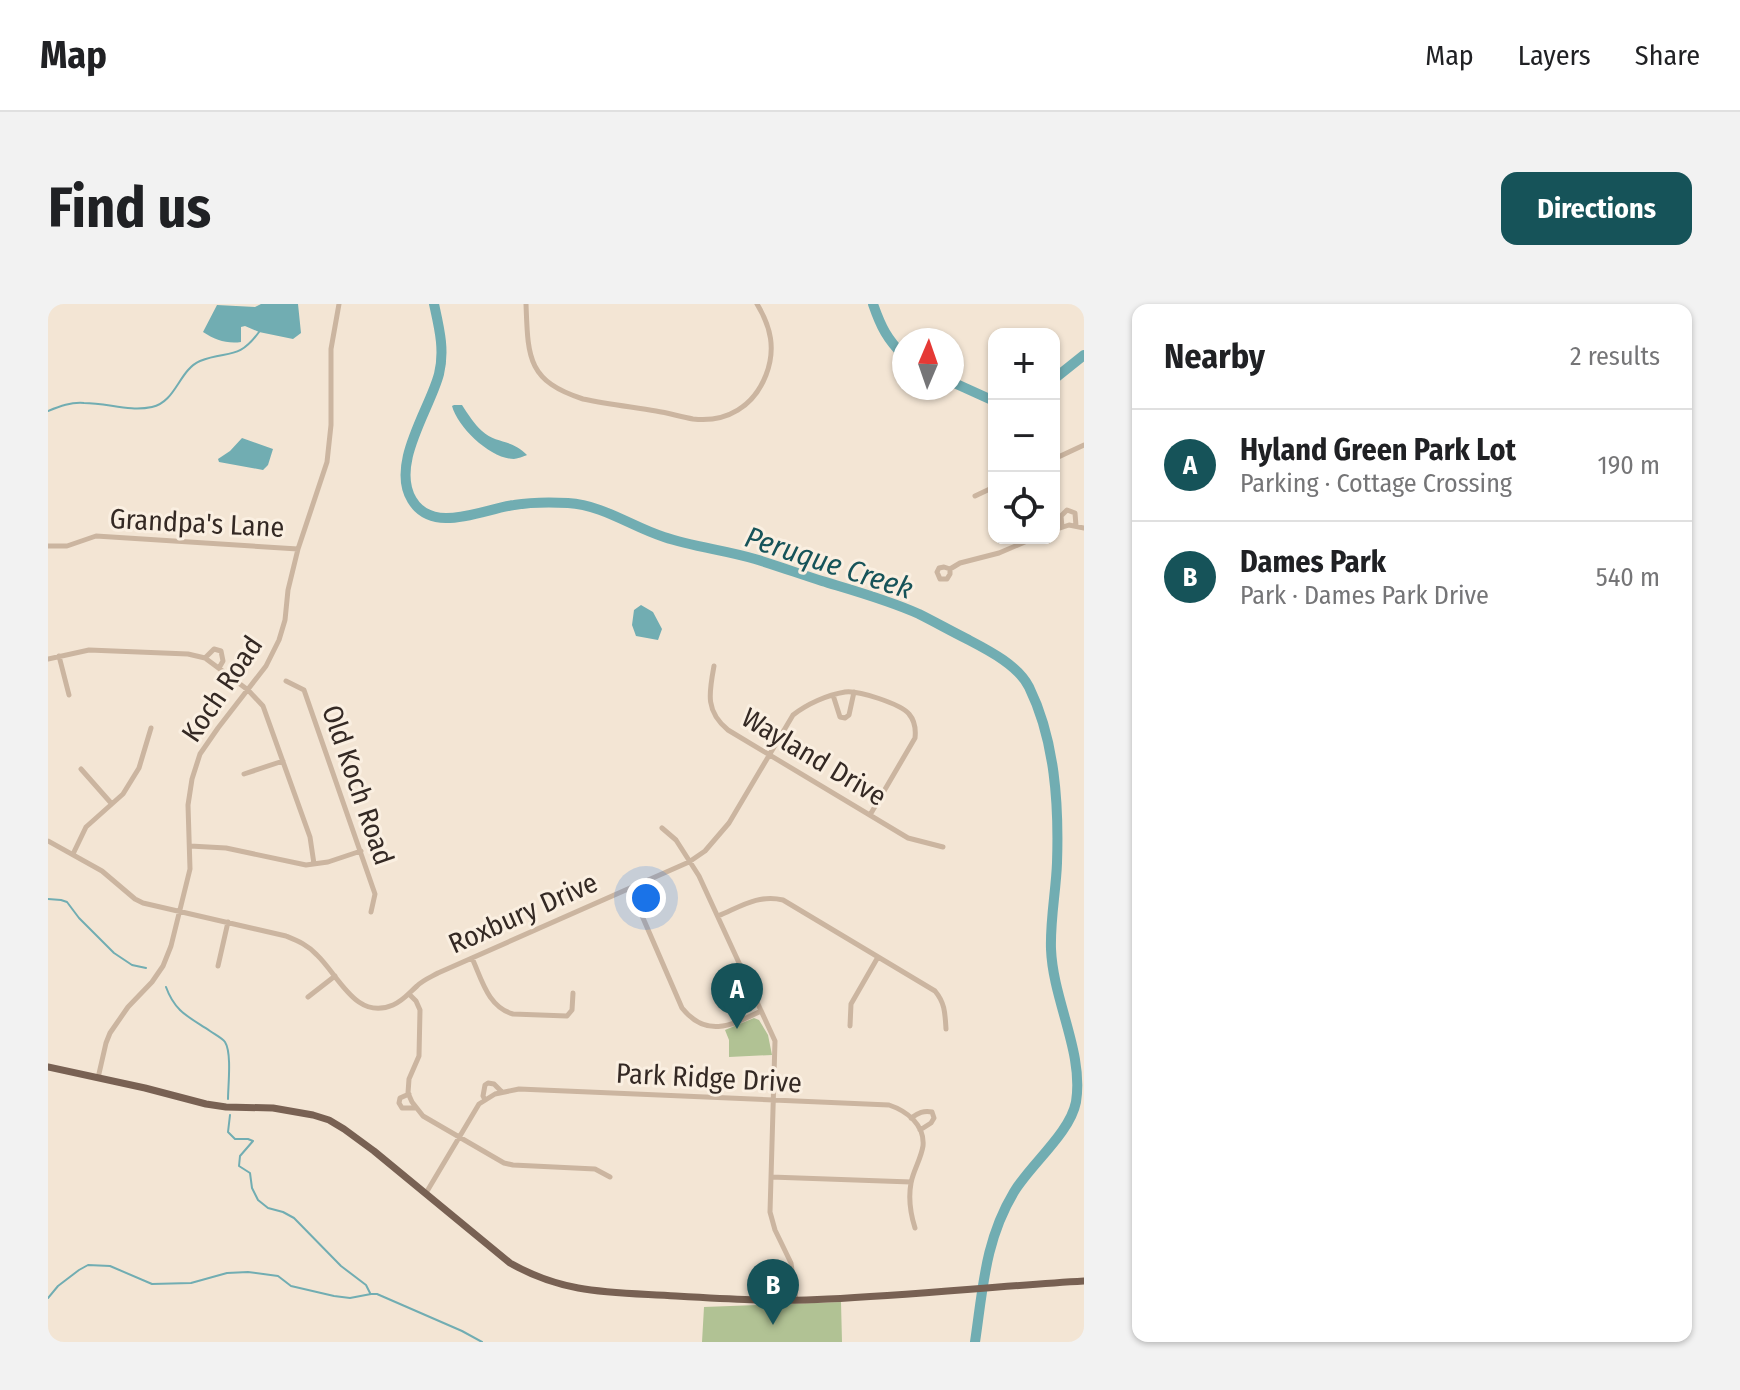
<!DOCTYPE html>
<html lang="en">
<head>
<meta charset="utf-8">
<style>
	body { margin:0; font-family:"Fira Sans Condensed",sans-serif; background:#f2f2f2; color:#202124 }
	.controls { position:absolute; right:24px; top:24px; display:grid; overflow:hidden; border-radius:16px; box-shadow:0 2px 6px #0004 }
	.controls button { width:72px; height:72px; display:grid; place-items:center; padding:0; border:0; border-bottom:2px solid #e0e0e0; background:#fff; color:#202124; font:40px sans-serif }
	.compass { position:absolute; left:844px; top:24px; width:72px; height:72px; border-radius:50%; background:#fff; box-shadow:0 2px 6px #0004; rotate:2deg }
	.you { position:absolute; left:598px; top:594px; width:28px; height:28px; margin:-20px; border:6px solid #fff; border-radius:50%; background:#1a73e8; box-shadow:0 0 0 12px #1a73e833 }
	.badge { display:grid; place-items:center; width:52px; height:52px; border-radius:50%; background:#165359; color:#fff; font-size:26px; font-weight:700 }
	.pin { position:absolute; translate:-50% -66px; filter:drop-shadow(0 2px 4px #0008) }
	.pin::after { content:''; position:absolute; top:42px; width:28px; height:24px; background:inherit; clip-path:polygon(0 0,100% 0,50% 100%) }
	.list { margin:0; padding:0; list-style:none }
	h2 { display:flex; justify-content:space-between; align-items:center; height:104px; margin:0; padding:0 32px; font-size:34px }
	h2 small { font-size:26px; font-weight:400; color:#757577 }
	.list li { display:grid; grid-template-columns:52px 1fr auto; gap:24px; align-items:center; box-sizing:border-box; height:112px; padding:0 32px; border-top:2px solid #e0e0e0 }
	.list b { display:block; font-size:30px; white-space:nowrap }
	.list p { margin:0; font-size:26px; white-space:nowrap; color:#757577 }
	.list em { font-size:26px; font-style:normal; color:#757577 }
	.icon { flex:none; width:44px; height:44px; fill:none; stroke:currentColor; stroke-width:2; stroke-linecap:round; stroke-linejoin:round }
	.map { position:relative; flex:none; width:1036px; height:1038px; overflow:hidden; border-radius:16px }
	header { display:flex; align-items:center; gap:48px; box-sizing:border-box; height:112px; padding:0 40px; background:#fff; border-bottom:2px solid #e0e0e0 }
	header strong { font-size:38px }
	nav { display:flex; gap:44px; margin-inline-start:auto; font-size:28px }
	.intro { display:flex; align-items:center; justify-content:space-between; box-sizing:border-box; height:192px; padding:0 48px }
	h1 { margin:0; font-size:56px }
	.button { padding:20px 36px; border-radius:16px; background:#165359; color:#fff; font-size:28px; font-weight:700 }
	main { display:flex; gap:48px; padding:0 48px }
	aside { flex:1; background:#fff; border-radius:16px; box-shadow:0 2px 6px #0004 }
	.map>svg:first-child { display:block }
	.green { fill:#b1c294 }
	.water { fill:#71adb2 }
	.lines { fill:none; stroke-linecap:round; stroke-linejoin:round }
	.stream { stroke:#71adb2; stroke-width:2 }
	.river { stroke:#71adb2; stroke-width:10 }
	.minor { stroke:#cbb5a0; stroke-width:5 }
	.major { stroke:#786153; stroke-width:7 }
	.labels { text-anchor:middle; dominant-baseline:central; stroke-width:6; stroke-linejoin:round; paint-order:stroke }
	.street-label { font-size:28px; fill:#342924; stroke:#faefe1 }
	.water-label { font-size:30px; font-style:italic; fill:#165359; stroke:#faefe1 }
</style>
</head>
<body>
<header>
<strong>Map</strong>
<nav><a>Map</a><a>Layers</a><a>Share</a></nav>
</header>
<div class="intro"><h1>Find us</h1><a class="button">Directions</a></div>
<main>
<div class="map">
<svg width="1036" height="1038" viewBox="0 0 1036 1038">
	<rect width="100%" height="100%" fill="#f3e5d4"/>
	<path class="green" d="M706,714L711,716L720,731L724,751L681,753V736L677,726Z
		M793,998L794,1038H654L656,1003Z"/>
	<path class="water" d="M213,0H250L253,29L245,35L211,28L197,22L193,23V38C179,40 167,36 155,28L169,1L207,3Z
		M406,101H414C420,110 426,120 434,127C448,140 464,135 479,151C477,152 468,155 466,155C443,155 410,124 404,102Z
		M194,134L225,145L220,161L215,166L171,158L170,155L182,147Z
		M593,301L605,308L614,325L610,336L588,332L584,321L586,306Z"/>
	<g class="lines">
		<path class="stream" d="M0,107C12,102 23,98 36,99C60,99 81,108 104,103C128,98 131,66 152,57C180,46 190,57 211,28
			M0,595L13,596L19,598L31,614L66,649L84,661L98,664
			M118,683C127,708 141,713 162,727C166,730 174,734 177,738C184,749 180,782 180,795
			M182,811L180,828L187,835H200L205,837L192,852L191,862L202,869L204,884L210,896L220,904L235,908L246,914L293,962L318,981L322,989
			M0,994L10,982L31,966L40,961L62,962L104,980L143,979L179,969L200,968L230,972L243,982L286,992L302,994L323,990H329L414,1027L434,1038"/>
		<path class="river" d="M386,0C391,23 397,46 391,70C382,105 342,160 364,196C385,231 435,205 466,201C484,198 502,198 520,199C555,201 584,223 616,233C646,243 677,246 707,255C730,262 752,270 774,277C807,287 840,296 871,310C887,318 903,327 919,335C940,346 970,361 981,383C1007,436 1011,500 1009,559C1008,587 1002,616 1003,645C1005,697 1036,748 1028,798C1022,829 983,860 966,888C937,936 935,984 927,1038
			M825,0C833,23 839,35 856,52
			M1006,75L1036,51
			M904,78L946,97"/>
		<path class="minor" d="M478,0C480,53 479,77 535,95C559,100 584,103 608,107C621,109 633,113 645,115C679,119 706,102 718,71C728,45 723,23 709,0
			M1006,155L1036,141
			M927,192L946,183
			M1014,223L1013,212L1019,206L1027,209L1028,222
			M1006,226L1021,221L1036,224
			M0,242H19L48,232L250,245
			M902,265V270L899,275H892L889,268L891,264L896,263L902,265L912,259L951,249L986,234
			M11,352L21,391
			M157,354L166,345L173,347L175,357L171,364
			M0,355L41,346L140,350L157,354L200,386L215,402L262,533L266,560
			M666,362C661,389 657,407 680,426L860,534L895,543
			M238,377L256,386L327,590L323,608
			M785,391L792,413L797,414L801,411L806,388
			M33,465L63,499
			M196,470L235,457
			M614,524L628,536L651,572L727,737L722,908L727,926L743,959L748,996
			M0,537L54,567L87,595L95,599L238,632C250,637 260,641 269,651C291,672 308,717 345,701C355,697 361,689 369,682C375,676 383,673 390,669L641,558L657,547L681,519L745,411C759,400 779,391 797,388C810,386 853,400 861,410C867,417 868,425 867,434L822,511
			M142,542L178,544L258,561L280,558L313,547
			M25,550L38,523L75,490L91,464L103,424
			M582,584L634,704C659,735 684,721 713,707
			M670,612C692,603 710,590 735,596L887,687C897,699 897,709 898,725
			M424,654C434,676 440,703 465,710L519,712L524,706L525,689
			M170,662L180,618
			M361,690L368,697L372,706L371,752L361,775L360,789L364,798L375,812L456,859L465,861L547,865L562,873
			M260,693L287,672
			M802,722L803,700L830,653
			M50,774L58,739L62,729L80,703L104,678L115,662L123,642L142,565L140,501L144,475L152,450L170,424L218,362L231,336L237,316L240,286L250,245L279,158L283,121V45L291,0
			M361,790L352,794L351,799L354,804H368
			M437,796L435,792L437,781L440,779L446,780L453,787
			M863,814C870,809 876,806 884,808L886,814L883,819L872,826
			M723,873L863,878
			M378,889L431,800L447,790L471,785L841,801C859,807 877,821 875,842C873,855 865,867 863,879C860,895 862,908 867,924"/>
		<path class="major" d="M0,763L97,784L158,800L178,803L225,804L265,811L281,816L296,825L326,847L462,959C518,991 565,988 628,992C678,995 729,998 780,995C865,991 951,982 1036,977"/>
	</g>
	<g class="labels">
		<g class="street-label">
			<text transform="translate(149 219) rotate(3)">Grandpa's Lane</text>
			<text transform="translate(174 385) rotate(-56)">Koch Road</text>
			<text transform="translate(766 453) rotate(31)">Wayland Drive</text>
			<text transform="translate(310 481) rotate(71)">Old Koch Road</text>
			<text transform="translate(475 609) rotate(-24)">Roxbury Drive</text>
			<text transform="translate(661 774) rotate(3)">Park Ridge Drive</text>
		</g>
		<g class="water-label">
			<text transform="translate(781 259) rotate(18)">Peruque Creek</text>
		</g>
	</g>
</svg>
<div class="controls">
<button>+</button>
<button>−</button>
<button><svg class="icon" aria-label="locate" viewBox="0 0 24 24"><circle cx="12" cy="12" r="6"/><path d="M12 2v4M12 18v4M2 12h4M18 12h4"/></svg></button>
</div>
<svg class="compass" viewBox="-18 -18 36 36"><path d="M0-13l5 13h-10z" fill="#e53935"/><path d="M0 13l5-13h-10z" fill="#757577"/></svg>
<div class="you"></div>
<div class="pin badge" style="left:689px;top:725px">A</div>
<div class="pin badge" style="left:725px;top:1021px">B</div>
</div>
<aside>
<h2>Nearby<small>2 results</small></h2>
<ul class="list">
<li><span class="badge">A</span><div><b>Hyland Green Park Lot</b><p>Parking · Cottage Crossing</p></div><em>190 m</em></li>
<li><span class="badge">B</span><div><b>Dames Park</b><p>Park · Dames Park Drive</p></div><em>540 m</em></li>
</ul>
</aside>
</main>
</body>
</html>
